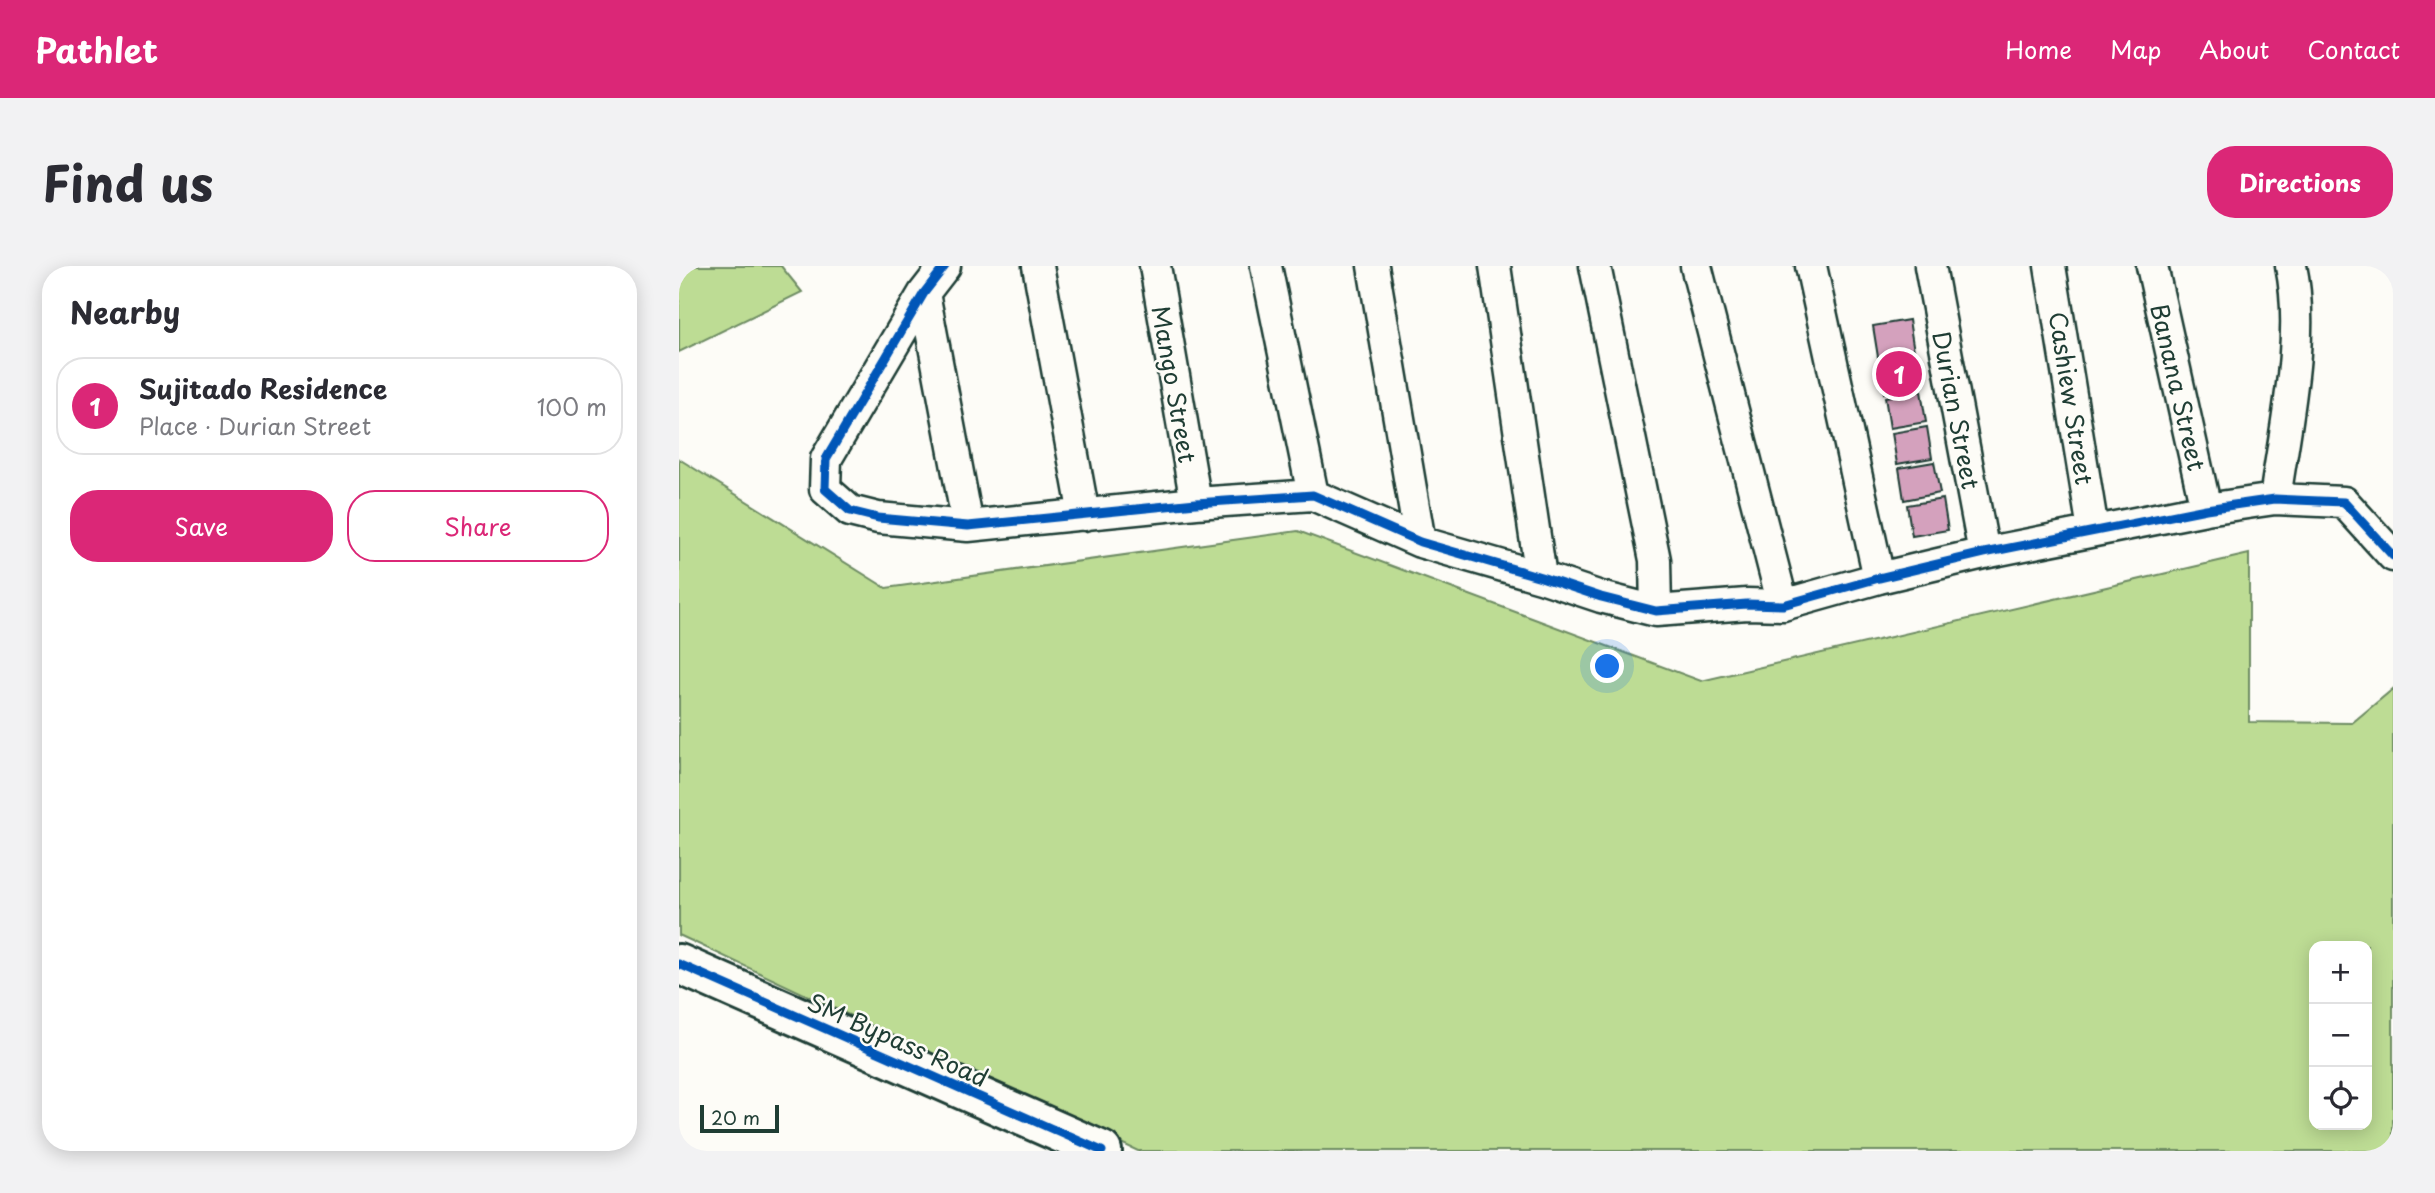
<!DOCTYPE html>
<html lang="en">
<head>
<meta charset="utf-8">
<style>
	body { margin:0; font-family:"Playpen Sans",sans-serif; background:#f2f2f3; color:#2b2b33 }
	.controls { position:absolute; right:21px; bottom:21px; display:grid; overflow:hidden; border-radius:14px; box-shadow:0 4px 18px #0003 }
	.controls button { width:63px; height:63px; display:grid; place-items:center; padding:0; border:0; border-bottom:2px solid #e1e1e2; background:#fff; color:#2b2b33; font:35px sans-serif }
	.scale { position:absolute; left:21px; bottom:18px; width:79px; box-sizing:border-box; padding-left:7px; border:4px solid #1f3d34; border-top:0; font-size:19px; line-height:24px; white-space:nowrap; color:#1f3d34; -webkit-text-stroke:5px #fdfcf7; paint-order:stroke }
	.you { position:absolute; left:929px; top:401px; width:24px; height:24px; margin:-18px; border:5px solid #fff; border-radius:50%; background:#1a73e8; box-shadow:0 0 0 10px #1a73e833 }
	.badge { display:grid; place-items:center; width:46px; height:46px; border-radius:50%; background:#db2777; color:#fff; font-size:23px; font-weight:700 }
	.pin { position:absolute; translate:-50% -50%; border:4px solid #fff; box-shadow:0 2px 7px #0006 }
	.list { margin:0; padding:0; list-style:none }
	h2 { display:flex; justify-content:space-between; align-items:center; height:91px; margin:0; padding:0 28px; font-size:30px }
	h2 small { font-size:23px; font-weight:400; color:#7c7c81 }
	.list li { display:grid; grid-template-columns:46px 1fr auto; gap:21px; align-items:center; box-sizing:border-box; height:98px; margin:0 14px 14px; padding:0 14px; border:2px solid #e1e1e2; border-radius:28px }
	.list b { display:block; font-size:26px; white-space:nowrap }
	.list p { margin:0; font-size:23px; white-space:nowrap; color:#7c7c81 }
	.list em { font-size:23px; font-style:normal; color:#7c7c81 }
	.actions { display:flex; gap:14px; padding:21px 28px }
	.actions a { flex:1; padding:16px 0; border:2px solid #db2777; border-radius:28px; text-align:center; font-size:24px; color:#db2777 }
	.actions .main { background:#db2777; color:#fff }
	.icon { flex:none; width:38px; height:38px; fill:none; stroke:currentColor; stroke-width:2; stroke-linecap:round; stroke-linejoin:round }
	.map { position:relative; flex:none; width:1714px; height:885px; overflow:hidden; border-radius:28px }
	header { display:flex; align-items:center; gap:42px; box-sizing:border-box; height:98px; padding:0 35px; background:#db2777; color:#fff }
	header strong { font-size:33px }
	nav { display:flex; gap:38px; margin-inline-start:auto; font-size:24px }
	.intro { display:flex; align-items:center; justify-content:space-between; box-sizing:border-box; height:168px; padding:0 42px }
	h1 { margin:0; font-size:49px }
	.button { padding:18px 32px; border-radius:28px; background:#db2777; color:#fff; font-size:24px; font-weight:700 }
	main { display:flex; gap:42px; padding:0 42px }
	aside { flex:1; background:#fff; border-radius:28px; box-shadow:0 4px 18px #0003 }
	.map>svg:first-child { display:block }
	.green { fill:#bddc94; stroke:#6e8c64; stroke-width:2; fill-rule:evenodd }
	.building { fill:#d4a1bd; stroke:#1f3d34; stroke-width:2 }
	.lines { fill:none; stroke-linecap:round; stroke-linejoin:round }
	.street-casing { stroke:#1f3d34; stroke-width:35 }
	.secondary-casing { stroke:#1f3d34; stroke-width:44 }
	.street { stroke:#fdfcf7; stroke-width:30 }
	.secondary { stroke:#fdfcf7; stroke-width:38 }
	.cycleway-casing { stroke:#fdfcf7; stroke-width:13 }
	.cycleway { stroke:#0057b8; stroke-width:9 }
	.labels { text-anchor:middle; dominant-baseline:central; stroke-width:5; stroke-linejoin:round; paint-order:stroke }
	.street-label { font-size:24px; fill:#1f3d34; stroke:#fdfcf7 }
</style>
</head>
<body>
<header>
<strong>Pathlet</strong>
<nav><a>Home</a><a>Map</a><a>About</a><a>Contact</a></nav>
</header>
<div class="intro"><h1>Find us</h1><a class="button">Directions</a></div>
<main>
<aside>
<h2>Nearby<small></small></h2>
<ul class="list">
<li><span class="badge">1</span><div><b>Sujitado Residence</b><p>Place · Durian Street</p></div><em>100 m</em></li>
</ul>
<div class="actions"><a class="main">Save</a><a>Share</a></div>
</aside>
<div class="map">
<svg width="1714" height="885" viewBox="0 0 1714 885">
	<rect width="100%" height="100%" fill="#fdfcf7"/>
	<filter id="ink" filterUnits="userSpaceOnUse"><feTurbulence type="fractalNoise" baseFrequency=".0143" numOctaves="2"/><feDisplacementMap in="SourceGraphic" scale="14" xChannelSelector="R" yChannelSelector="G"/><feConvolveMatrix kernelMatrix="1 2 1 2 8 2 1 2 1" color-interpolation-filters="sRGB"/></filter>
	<g filter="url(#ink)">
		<path class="green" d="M0,0H102L123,26L0,86Z
			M0,193L207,322L619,265L1022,415L1570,288V456L1673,457L1714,423V885H459L0,669ZM1635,680H1688V859H1635Z"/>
		<path class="building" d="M1230,54L1235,85L1199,91L1194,60Z
			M1235,90L1240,120L1205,127L1199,95Z
			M1242,125L1247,156L1211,162L1206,131Z
			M1248,161L1253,192L1218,198L1213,167Z
			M1255,196L1261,227L1225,234L1220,202Z
			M1264,233L1269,264L1233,270L1228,239Z"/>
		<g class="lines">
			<defs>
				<path id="street" d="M266,0L245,27L147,193L146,223L171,245L199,252L289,260L517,237L634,229L741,276L862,311L922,331L977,345L1068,338L1104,339L1200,312L1305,287L1527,243L1596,233L1665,236L1714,290
					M359,0L405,249
					M476,0L517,237
					M587,0L634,229
					M694,0L741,276
					M816,0L862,311
					M916,0L976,294L977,345
					M1017,0L1104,339
					M1132,0L1200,312
					M1251,0L1305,287
					M1371,0L1414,264
					M1473,0L1527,243
					M245,27L289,260
					M1596,233C1606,161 1627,70 1612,0"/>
				<path id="secondary" d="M0,698L423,885"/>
			</defs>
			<use href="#street" class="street-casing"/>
			<use href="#secondary" class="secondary-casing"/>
			<use href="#street" class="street"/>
			<use href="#secondary" class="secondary"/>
			<defs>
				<path id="cycleway" d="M266,0L245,27L147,193L146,223L171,245L199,252L289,260L517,237L634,229L741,276L862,311L922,331L977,345L1068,338L1104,339L1200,312L1305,287L1527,243L1596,233L1665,236L1714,290
					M0,698L423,885"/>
			</defs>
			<use href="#cycleway" class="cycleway-casing"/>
			<use href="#cycleway" class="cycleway"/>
		</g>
	</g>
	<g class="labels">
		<g class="street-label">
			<text transform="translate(496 118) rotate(80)">Mango Street</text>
			<text transform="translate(1500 121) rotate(77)">Banana Street</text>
			<text transform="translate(1393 132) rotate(81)">Cashiew Street</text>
			<text transform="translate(1278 144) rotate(79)">Durian Street</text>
			<text transform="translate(219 773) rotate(24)">SM Bypass Road</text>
		</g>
	</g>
</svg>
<div class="controls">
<button>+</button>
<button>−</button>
<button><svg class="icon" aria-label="locate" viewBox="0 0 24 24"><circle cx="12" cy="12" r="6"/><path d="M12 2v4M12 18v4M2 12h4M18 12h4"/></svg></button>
</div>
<div class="scale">20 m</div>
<div class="you"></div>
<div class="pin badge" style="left:1220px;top:108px">1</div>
</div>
</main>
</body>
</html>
